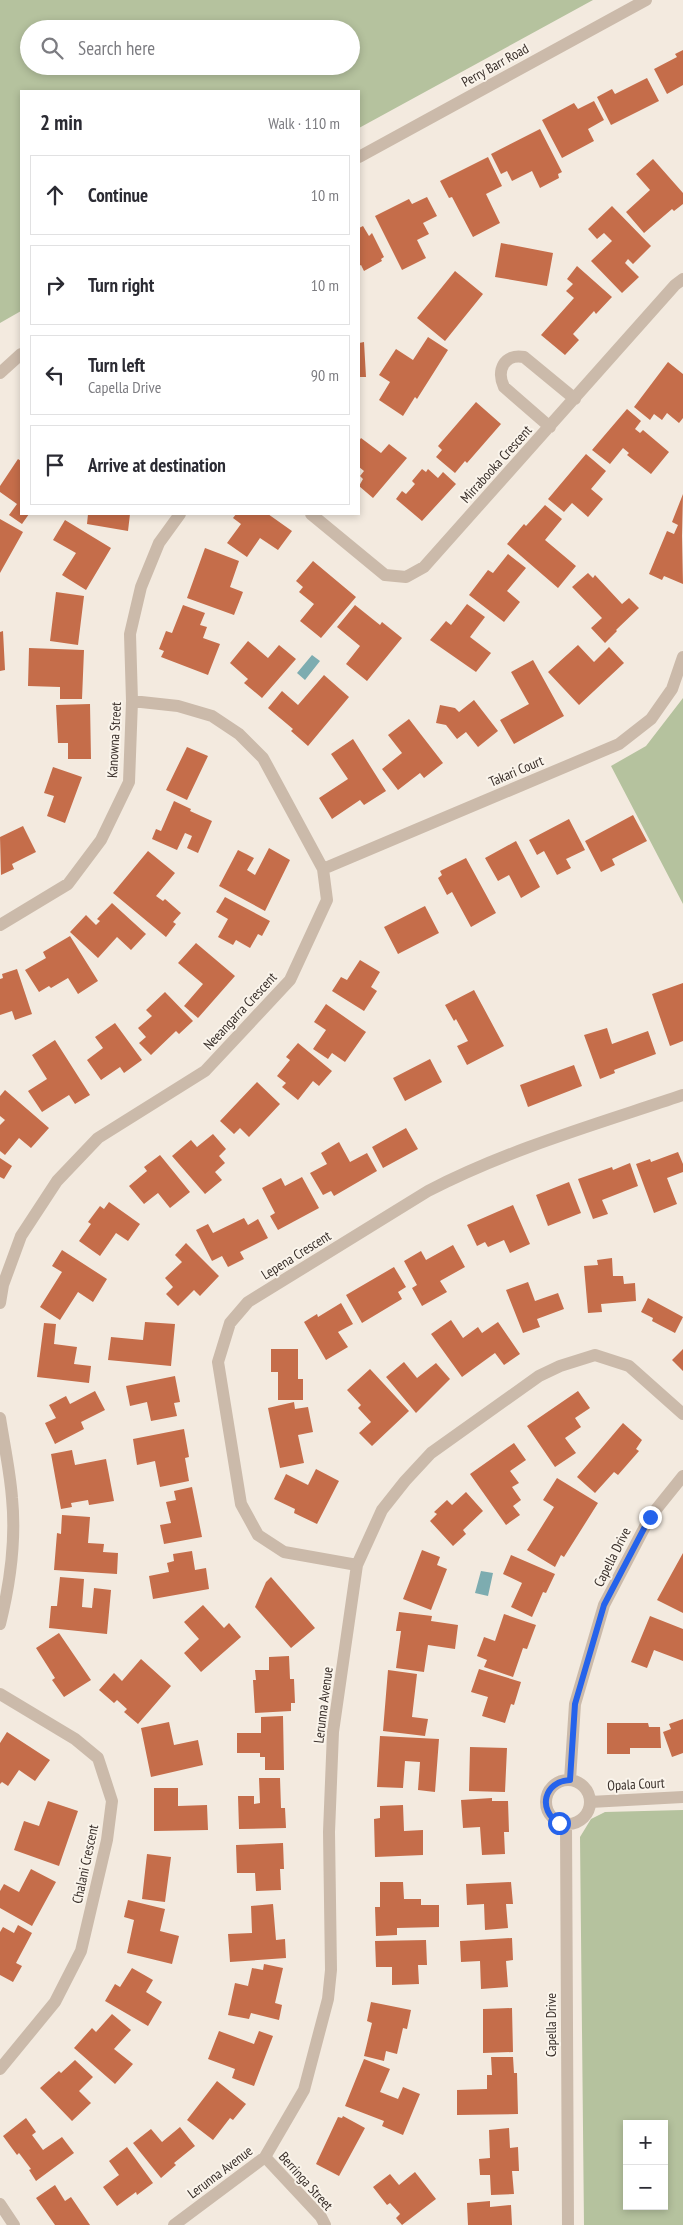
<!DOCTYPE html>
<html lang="en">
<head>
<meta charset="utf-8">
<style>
	body { margin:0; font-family:"PT Sans Narrow",sans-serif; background:#f7f7f7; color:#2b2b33 }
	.controls { position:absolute; right:15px; bottom:15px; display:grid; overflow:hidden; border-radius:0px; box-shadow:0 2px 8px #0003 }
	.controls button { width:45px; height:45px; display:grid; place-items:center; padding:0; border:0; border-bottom:1px solid #e1e1e2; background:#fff; color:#2b2b33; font:25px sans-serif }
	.stop { position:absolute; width:15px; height:15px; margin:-11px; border:4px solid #2563eb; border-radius:50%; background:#fff }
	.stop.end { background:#2563eb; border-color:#fff; box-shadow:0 1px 5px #0008 }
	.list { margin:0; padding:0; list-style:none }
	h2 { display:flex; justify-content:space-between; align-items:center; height:65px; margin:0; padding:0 20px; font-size:21px }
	h2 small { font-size:16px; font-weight:400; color:#7c7c81 }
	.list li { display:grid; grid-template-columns:32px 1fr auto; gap:15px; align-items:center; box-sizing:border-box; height:80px; margin:0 10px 10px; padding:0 10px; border:1px solid #e1e1e2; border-radius:0px }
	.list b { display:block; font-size:19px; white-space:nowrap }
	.list p { margin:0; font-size:16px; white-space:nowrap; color:#7c7c81 }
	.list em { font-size:16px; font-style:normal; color:#7c7c81 }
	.icon { flex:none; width:28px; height:28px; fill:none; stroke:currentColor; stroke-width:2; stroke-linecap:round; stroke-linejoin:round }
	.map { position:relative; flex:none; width:683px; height:2225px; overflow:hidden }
	.search { position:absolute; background:#fff; box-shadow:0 2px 8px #0003; left:20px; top:20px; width:340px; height:55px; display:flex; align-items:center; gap:12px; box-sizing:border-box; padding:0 18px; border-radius:28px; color:#7c7c81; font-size:19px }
	.panel { position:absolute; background:#fff; box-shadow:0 2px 8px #0003; left:20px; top:90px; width:340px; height:425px; border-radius:0px }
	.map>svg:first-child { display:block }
	.green { fill:#b5c29e; fill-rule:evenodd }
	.water { fill:#7dacb0 }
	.building { fill:#c56d4a }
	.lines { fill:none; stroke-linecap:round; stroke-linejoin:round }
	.minor { stroke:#cbbaaa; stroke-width:12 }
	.route { stroke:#2563eb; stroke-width:6 }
	.labels { text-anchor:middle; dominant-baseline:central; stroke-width:4; stroke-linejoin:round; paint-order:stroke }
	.street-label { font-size:14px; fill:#392f2a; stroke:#faf4eb }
</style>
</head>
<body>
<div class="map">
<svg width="683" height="2225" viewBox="0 0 683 2225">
	<rect width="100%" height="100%" fill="#f3eadf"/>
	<path class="green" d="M0,0H593L359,128V91H21V311L0,323ZM29,29H351V66H29Z
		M683,698V904L611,766L646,746Z
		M683,1810V2225H584L580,1837L591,1819L605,1812ZM627,2124H664V2206H627Z"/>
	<path class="water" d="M312,655L320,661L305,680L297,673Z
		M481,1571L493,1573L488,1596L475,1593Z"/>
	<path class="building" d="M683,50V85L667,94L654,69L677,57L675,54Z
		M647,78L659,101L611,125L597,97L612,89L615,94Z
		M594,101L604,120L588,129L594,141L562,158L542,120L574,103L578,109Z
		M540,129L562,172L558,174L559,178L540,188L532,171L512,181L507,171L501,174L491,154Z
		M488,157L502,186L486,194L500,223L473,237L452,197L449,198L440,181Z
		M653,159L683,193V204L674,211L672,209L644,233L626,212L650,190L636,174Z
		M427,197L437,216L423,223L429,234L417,240L426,258L402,270L375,216L409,199L412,204Z
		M612,206L651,246L633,264L628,259L625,263L639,277L622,293L591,261L612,241L604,233L597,239L588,229Z
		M363,226L369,236L372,233L384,257L381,259L382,261L364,271L361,265L359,266V228Z
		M501,243L553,253L547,286L495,277Z
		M577,266L612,297L596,314L594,311L573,334L579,340L565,355L541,335L574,298L566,291L573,284L567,279Z
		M455,271L483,294L445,341L417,318Z
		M428,337L448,350L417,399L415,397L403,416L379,400L390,382L379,375L396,349L413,360Z
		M364,342L366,377H359V343Z
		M668,362L683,374V418L679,423L667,413L662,420L654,414L650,420L634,407Z
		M476,402L501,424L467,463L465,461L455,473L436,457L442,450L438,446Z
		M627,409L641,421L635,429L640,433L643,430L669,452L651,474L627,455L629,453L623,448L610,464L592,450Z
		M361,438L381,453L389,444L407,458L373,498L359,486L363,479L360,476L364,471L359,467V441Z
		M586,454L606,471L591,489L603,499L588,517L572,503L564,512L548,499Z
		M18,459L21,461V514H29L22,524L9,515L17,504L0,492V486Z
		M422,469L426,472L428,469L438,478L443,472L456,484L422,521L396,499L402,491L406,494L415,484L412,481Z
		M683,494L682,536L683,584L664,576L662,580L649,574L667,531L674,534L678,525L672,522Z
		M545,505L562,519L545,540L576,566L558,588L507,544L524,524L526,526Z
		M88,514H130L128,531L87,524Z
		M236,514H268L292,531L278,550L260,538L247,557L227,543L241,524L233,518Z
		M0,519L23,532L0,573Z
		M65,520L111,548L86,590L62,575L76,553L53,540Z
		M205,548L239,561L230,587L243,592L234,615L187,598Z
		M508,554L526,568L507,591L520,602L504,622L469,595L488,570L493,573Z
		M313,561L356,597L321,638L300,621L314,604L299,592L303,587L296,581Z
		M588,573L593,578L595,575L622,604L629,598L639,608L616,630L617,631L605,643L591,628L602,618L572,587Z
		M56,592L84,596L78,645L50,641Z
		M467,604L485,617L470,637L491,653L476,672L430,640L446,621L451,625Z
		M183,605L205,613L200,625L207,627L203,638L220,644L208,675L161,657L164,651L159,649L166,631L172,633Z
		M355,605L380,625L382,622L402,638L367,681L346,664L360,646L337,627Z
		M3,631L5,670L0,671V632Z
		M248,641L268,658L279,645L296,659L262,698L244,683L248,679L230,663Z
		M578,645L594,662L609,647L624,663L579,705L548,672Z
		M29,648L84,650L82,699H60V687L28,686Z
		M533,660L564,716L514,744L500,720L529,704L511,672Z
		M324,675L349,697L308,746L291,731L293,729L268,708L282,691L298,705Z
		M474,700L498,731L478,747L466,732L457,739L446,725L436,723L440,705L455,708L459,712Z
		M90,704L91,759H68V743H58L56,705Z
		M409,719L443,763L424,778L420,773L398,790L382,769L402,753L388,735Z
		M353,739L386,791L364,805L360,800L332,819L319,798L348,779L331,754Z
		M187,747L208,756L187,800L166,790Z
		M53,767L82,777L65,823L47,816L54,796L44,793Z
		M174,801L191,809L190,811L212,821L198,853L187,848L192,836L185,833L177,850L152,839L156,829L161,831Z
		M633,815L647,841L612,859L615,865L601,872L585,841Z
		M569,819L585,850L566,859L571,868L557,875L544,851L537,855L529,840Z
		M23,826L36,852L12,864L14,869L1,875L0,837Z
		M516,841L540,887L521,898L509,875L498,881L485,858Z
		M269,848L290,860L265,911L219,886L238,850L254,858L247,870L255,875Z
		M148,851L175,873L156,896L163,901L165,899L181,913L173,922L176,924L166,937L113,893Z
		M466,858L496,913L471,927L452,892L447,895L438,878L442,875L440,871Z
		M225,897L270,921L262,936L258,934L250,948L236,940L233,945L218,937L228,919L216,912Z
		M112,903L146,934L131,950L117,937L98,958L70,932L86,915L96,925L100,921L97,919Z
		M425,906L439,933L398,954L384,927Z
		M70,936L98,981L78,994L68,978L51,988L49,986L39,992L25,970L46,958L43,952Z
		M196,943L235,976L198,1018L184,1006L203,984L178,963Z
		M360,960L380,972L371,987L377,991L364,1011L332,991L341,977L347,980Z
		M17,969L32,1014L15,1020L12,1011L0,1015V979L3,978L2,974Z
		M683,983V1041L670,1046L652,994Z
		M474,990L504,1046L467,1065L457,1046L468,1041L456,1019L454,1021L445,1005Z
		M165,992L193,1021L179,1034L176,1031L151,1055L139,1043L146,1037L138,1028L152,1016L146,1010Z
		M326,1004L366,1032L345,1062L332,1053L328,1059L313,1049L326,1030L314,1022Z
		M115,1023L142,1060L124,1073L120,1067L101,1080L87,1060L103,1048L95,1037Z
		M607,1028L612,1044L648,1031L656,1054L614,1070L615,1073L600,1079L584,1035Z
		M55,1040L90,1095L75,1104L69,1095L42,1112L28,1091L47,1079L32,1055Z
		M298,1043L332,1071L319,1086L313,1081L298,1100L282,1087L286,1083L277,1076L290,1060L286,1057Z
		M430,1059L442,1082L405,1101L393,1078Z
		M574,1065L582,1086L528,1107L520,1085Z
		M257,1082L280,1104L249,1137L240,1128L234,1134L220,1121Z
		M5,1090L49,1128L31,1148L19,1138L5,1155L0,1151V1125L5,1120L0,1116V1096Z
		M406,1128L418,1149L383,1168L372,1147Z
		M213,1134L226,1149L219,1156L225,1163L215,1172L222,1180L205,1194L172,1156L191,1140L197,1147Z
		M339,1142L350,1162L367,1153L377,1171L334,1196L331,1191L323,1195L310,1173L327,1164L321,1153Z
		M678,1152L683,1164V1172L667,1178L677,1204L654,1213L636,1164L650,1159L651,1162Z
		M160,1155L190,1192L170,1208L158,1193L144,1204L129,1186L147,1171L144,1167Z
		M0,1158L12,1166L4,1179L0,1177Z
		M630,1163L638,1186L602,1200L608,1214L593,1219L578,1179L612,1167L613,1170Z
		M302,1177L319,1208L278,1230L270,1216L275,1213L262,1188L281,1178L285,1186Z
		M569,1182L581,1213L548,1226L536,1195Z
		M109,1202L140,1224L128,1241L116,1233L100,1256L79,1241L91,1224L88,1222L100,1206L104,1209Z
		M513,1205L530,1244L510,1253L504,1240L488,1247L485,1242L477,1246L467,1225Z
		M244,1218L248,1225L258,1219L268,1238L240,1252L244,1259L228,1267L222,1256L212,1261L196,1230L208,1224L213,1233Z
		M186,1243L219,1276L200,1296L194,1290L178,1306L166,1294L173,1287L165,1278L182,1262L175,1255Z
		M453,1245L465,1267L440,1281L447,1292L422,1306L412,1288L417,1285L404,1261L421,1251L426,1260Z
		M62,1250L107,1279L93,1302L78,1292L60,1320L40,1307L62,1272L52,1266Z
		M612,1258L613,1276H623L624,1284L635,1283L636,1301L601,1304L602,1312L588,1313L584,1266L598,1265L597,1260Z
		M394,1267L406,1287L398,1292L402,1299L362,1323L346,1295Z
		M528,1282L535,1301L558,1293L564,1309L537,1319L540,1327L523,1333L506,1290Z
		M648,1298L683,1317L675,1333L652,1321L653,1318L641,1312Z
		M341,1303L353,1324L338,1332L348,1347L326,1360L304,1322L317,1314L318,1317Z
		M451,1320L463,1338L478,1327L482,1333L498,1322L520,1354L504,1365L495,1353L462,1377L431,1334Z
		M145,1322L175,1324L171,1366L108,1360L111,1337L143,1340Z
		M44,1323L56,1324L54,1344L77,1347L74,1364L91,1366L89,1383L37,1377Z
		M271,1349H298V1379H303V1400H278V1372H271Z
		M683,1349V1371L672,1360Z
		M404,1362L417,1378L436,1363L450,1379L416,1413L386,1377Z
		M370,1369L409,1411L372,1446L359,1433L371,1422L358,1408L361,1405L347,1390Z
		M175,1376L180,1402L174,1403L177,1416L151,1421L147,1402L130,1406L126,1386Z
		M95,1391L105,1410L81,1422L84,1429L55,1444L45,1423L56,1418L49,1405L66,1396L70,1404Z
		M578,1391L590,1408L575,1418L581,1427L565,1438L576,1453L555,1467L527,1426Z
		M294,1402L295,1409L308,1407L313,1432L298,1435L304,1463L280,1468L268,1408Z
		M623,1423L642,1440L636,1449L639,1451L618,1475L614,1472L595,1493L577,1477Z
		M184,1429L189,1457L185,1458L189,1481L160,1487L155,1461L137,1465L133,1439Z
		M514,1443L526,1460L510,1471L519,1483L512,1487L521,1500L513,1506L520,1515L506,1525L470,1474Z
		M72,1450L75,1465L106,1459L114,1501L89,1505L88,1500L71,1503L72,1507L61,1509L51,1454Z
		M316,1469L339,1481L317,1524L294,1513L295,1509L274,1499L286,1474L308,1485Z
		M557,1478L598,1503L564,1557L561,1555L555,1567L527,1550L554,1507L543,1500Z
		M192,1487L202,1537L164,1544L160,1525L171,1523L166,1502L176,1500L174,1491Z
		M466,1492L483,1511L463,1530L466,1534L453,1546L430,1521L437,1514L434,1512L447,1500L452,1505Z
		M62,1515L90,1517L88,1543L104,1544L103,1552L118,1553L117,1574L54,1570L57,1533L61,1534Z
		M422,1550L440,1557L437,1565L447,1569L431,1610L403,1599Z
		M192,1551L195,1570L206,1568L209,1589L153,1599L149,1576L169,1572L167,1563L174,1561L173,1554Z
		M683,1553V1613L657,1600Z
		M511,1555L555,1574L546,1593L543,1592L532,1617L511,1607L522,1583L503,1574Z
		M60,1577L84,1579L82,1607L92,1608L94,1588L111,1590L107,1634L49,1628L51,1606H57Z
		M271,1577L315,1628L291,1648L255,1607L266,1582Z
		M203,1605L224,1628L229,1623L241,1637L201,1672L184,1653L199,1639L184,1622Z
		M399,1612L432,1616L431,1621L458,1625L455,1649L428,1645L424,1672L396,1668L401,1631H396Z
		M504,1614L536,1625L527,1649L523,1648L513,1677L484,1667L487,1660L477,1656L484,1637L495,1641Z
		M650,1616L683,1629V1661L654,1650L647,1668L631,1662Z
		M59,1633L91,1680L64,1697L52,1680L55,1678L36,1648Z
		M289,1656L290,1679H294L295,1703H291V1711L255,1713L253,1680H256L255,1670H269V1657Z
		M141,1659L171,1686L138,1724L124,1712L127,1709L117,1700L114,1703L99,1690L114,1673L122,1681Z
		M479,1669L521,1682L514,1705L511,1704L505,1723L482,1716L488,1697L471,1692Z
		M388,1670L417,1674L412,1717L428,1719L425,1736L383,1731Z
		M283,1716L284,1770H265V1757H260V1753H237V1733H261V1717Z
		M683,1719V1753L672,1757L663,1732L671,1729L669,1724Z
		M169,1722L174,1745L198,1740L203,1765L151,1777L141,1728Z
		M607,1723H648L649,1727H660L661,1748H630V1754H607Z
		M7,1732L50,1760L35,1781L19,1770L8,1786L2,1782L0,1784V1743Z
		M380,1736L439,1739L435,1792L418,1790L420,1762L405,1761L403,1788L377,1787Z
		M470,1747L507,1748L505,1792L469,1791Z
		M259,1778H280L281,1808H285L286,1828L239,1829L238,1796H254V1804L260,1803Z
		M154,1788H178V1806L207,1805L208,1830L154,1831Z
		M492,1798V1801H508L509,1832H504L505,1854L482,1855L480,1827L463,1828L461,1800Z
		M48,1801L78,1811L59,1866L14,1850L24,1821L39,1826Z
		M403,1805L404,1831L423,1830V1855L375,1857L374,1819L380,1818V1806Z
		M283,1843L284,1869H280L281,1890L256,1891L255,1873H237L236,1845Z
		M147,1854L171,1857L165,1902L142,1899Z
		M31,1869L56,1882L32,1926L0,1908V1891L4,1884L19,1892Z
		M380,1882H403L404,1899H421V1905H439V1927L397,1928V1935L376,1936L375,1907H380Z
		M511,1882L513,1904H506L508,1928L485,1930L484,1904L467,1905L466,1884Z
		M128,1900L165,1909L160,1931L179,1936L172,1964L127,1953L134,1920L124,1917Z
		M273,1904L276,1940L285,1939L286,1958L230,1962L228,1934L252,1933L251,1906Z
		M18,1925L32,1933L16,1963L22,1966L13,1982L0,1975V1932L3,1927L14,1933Z
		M512,1938L513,1960L506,1961L508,1987L481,1989L480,1961L461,1962L460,1941Z
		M426,1940L427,1965H418L419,1984L392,1985V1967H376L375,1941Z
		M264,1964L283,1968L275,2003L282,2005L279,2020L251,2013L249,2019L228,2015L235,1983L248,1986L252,1968L263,1970Z
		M132,1968L153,1980L146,1992L162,2002L148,2026L105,2001L115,1984L120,1987Z
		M371,2002L411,2010L407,2029L403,2028L397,2054L386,2051L384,2061L364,2056L372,2023L367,2021Z
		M512,2008L513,2052L483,2053V2009Z
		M112,2014L131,2030L114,2049L133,2064L115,2084L74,2048L92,2028L96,2032Z
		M219,2031L254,2044L259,2031L273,2036L254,2086L232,2078L235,2069L208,2059Z
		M491,2057H513L514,2073H517L518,2114L457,2115V2090L487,2089V2075H492Z
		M364,2059L390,2069L380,2092L398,2099L403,2087L420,2094L403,2135L382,2126L384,2121L345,2106Z
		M75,2060L93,2077L79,2091L91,2103L72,2121L40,2088L59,2071L61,2073Z
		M217,2081L246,2104L233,2120L230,2118L213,2140L187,2120Z
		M343,2116L365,2128L339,2176L316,2164L338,2117L342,2118Z
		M26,2118L36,2132L32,2135L43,2150L62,2137L74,2153L36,2181L29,2170L31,2169L19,2153L17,2155L3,2136Z
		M180,2127L195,2146L174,2163L176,2165L161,2178L133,2143L151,2129L162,2142Z
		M509,2128L510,2148L518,2147L519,2171H512L514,2194L491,2195L490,2175H480L479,2159L490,2158L489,2130Z
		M127,2147L153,2183L137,2195L136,2192L117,2206L103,2187L119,2175L109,2161Z
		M415,2172L436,2199L402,2225L396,2218L400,2214L390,2203L387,2205L373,2187L390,2174L399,2185Z
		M55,2185L65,2201L71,2197L90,2225H55L36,2198Z
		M490,2201V2207L511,2205L512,2225H468L467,2203Z"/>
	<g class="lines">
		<path class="minor" d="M359,157L646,0
			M0,373L21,354
			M550,427L504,387C496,371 504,353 524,357L575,399
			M311,514L385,575L406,577L424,567L675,285L683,279
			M323,869L619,744L651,719L672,689L683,657
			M0,925L68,884L101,840L129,782L132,701L130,634L141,587L159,543L180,514
			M0,1303L3,1285L21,1236L57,1181L98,1138L205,1071L290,980L327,900L323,869L263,758L239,734L212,716L178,706L132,701
			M0,1418C4,1444 10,1471 12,1498C16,1539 10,1584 0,1624
			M357,1565L284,1552L258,1535L241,1504L218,1362L230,1323L248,1302L428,1191C509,1149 597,1124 683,1095
			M0,1694L75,1739L98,1758L112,1801L107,1840L81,1951L55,2002L0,2069
			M546 1802a22 22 0 1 1 44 0a22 22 0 1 1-44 0Z
			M570,1780L575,1704L604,1605L650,1517L683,1476
			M590,1802L683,1797
			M566,1825L568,2225
			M265,2157L321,2217L325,2225
			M0,2204L14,2225
			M174,2225L265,2157L304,2090L328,1999L331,1970L329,1832L333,1732L357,1565L382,1510L405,1481L431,1453L539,1376L560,1366L595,1355L629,1366L683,1414"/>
	</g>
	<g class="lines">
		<path class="route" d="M559,1823C537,1810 544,1781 570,1780L575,1704L604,1605L650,1517"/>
	</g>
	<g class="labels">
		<g class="street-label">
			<text transform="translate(495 65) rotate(-29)">Perry Barr Road</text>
			<text transform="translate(496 464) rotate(-48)">Mirrabooka Crescent</text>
			<text transform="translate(114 740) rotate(-87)">Kanowna Street</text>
			<text transform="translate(516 771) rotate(-23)">Takari Court</text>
			<text transform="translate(240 1011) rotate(-47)">Neeangarra Crescent</text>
			<text transform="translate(296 1255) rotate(-32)">Lepena Crescent</text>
			<text transform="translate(612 1557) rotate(-63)">Capella Drive</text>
			<text transform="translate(323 1705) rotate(-83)">Lerunna Avenue</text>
			<text transform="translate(636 1784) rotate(-3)">Opala Court</text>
			<text transform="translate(85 1864) rotate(-78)">Chalani Crescent</text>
			<text transform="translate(551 2025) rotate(-90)">Capella Drive</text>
			<text transform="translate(220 2172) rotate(-37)">Lerunna Avenue</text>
			<text transform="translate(306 2181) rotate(48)">Berringa Street</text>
		</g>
	</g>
</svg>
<div class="controls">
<button>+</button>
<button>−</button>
</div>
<div class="stop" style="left:559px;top:1823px"></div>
<div class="stop end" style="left:650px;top:1517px"></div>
<div class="search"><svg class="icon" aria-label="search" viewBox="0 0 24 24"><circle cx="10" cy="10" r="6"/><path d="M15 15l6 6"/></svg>Search here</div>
<section class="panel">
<h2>2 min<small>Walk · 110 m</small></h2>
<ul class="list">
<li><svg class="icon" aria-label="ahead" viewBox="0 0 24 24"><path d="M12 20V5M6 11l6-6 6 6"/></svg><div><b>Continue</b></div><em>10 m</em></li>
<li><svg class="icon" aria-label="right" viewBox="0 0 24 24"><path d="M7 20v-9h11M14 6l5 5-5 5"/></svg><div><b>Turn right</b></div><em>10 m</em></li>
<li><svg class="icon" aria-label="left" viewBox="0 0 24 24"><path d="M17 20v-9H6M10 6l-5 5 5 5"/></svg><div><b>Turn left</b><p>Capella Drive</p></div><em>90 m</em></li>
<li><svg class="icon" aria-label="arrive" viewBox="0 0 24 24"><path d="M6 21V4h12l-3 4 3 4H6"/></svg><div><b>Arrive at destination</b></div></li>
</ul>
</section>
</div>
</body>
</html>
